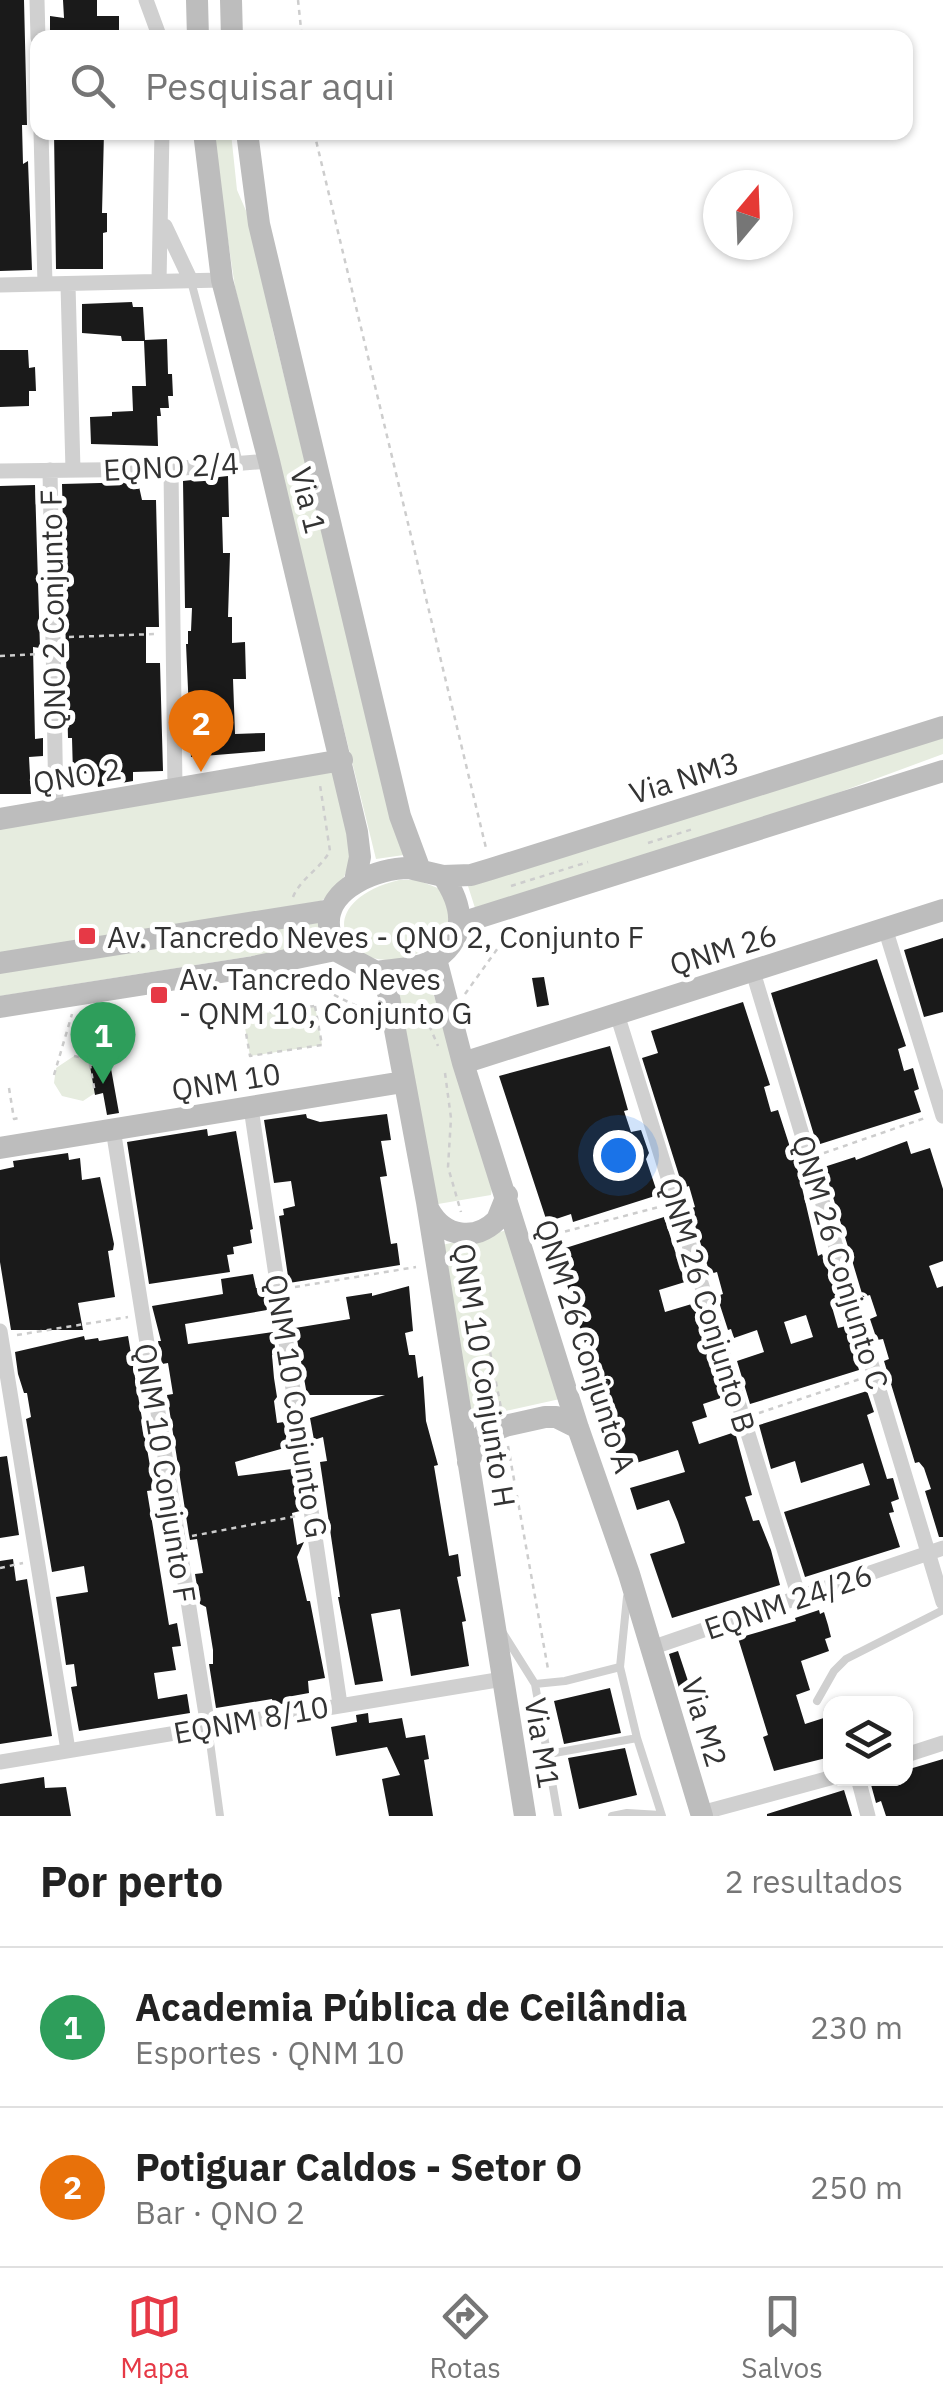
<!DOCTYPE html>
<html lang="pt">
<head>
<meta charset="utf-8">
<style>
	body { margin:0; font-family:"IBM Plex Sans",sans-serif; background:#f2f2f2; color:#222 }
	.controls { position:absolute; right:30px; bottom:30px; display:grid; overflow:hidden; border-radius:20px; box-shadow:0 2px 8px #0004 }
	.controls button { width:90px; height:90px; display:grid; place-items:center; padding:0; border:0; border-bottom:2px solid #e0e0e0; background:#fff; color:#222; font:50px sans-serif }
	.compass { position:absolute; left:703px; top:170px; width:90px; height:90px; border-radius:50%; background:#fff; box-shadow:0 2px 8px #0004; rotate:19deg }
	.you { position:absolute; left:618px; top:1155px; width:35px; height:35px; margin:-25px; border:8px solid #fff; border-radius:50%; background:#1a73e8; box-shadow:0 0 0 15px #1a73e833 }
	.badge { display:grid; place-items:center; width:65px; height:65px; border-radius:50%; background:#e63946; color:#fff; font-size:32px; font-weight:700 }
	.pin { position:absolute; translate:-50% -82px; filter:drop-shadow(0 2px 5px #0008) }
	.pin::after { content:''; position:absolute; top:52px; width:35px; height:30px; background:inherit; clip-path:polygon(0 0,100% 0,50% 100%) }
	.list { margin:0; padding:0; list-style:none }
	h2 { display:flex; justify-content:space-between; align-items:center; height:130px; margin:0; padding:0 40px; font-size:42px }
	h2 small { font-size:32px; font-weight:400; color:#767676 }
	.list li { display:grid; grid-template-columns:65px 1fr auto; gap:30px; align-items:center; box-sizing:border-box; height:160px; padding:0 40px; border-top:2px solid #e0e0e0 }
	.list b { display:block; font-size:38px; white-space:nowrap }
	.list p { margin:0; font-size:32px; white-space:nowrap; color:#767676 }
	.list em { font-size:32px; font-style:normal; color:#767676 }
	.icon { flex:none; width:55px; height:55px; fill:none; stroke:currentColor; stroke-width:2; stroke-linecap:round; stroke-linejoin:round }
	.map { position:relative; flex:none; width:943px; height:1816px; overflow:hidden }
	.search { position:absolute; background:#fff; box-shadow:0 2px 8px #0004; left:30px; right:30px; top:30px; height:110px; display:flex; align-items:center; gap:25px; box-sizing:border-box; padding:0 35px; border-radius:20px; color:#767676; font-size:38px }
	.sheet { height:450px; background:#fff }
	nav { display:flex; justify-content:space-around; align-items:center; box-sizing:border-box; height:140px; border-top:2px solid #e0e0e0; background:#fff; font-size:28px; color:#767676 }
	nav a { display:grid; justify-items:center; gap:5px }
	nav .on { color:#e63946 }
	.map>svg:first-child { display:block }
	.green { fill:#e6ecdf }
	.building { fill:#1a1a1a; fill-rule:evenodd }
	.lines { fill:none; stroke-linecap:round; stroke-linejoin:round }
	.path { stroke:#cdcdcd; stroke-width:2.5; stroke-dasharray:5 5; stroke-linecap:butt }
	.lane { stroke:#d0d0d0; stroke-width:8 }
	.street { stroke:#d0d0d0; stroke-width:15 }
	.secondary { stroke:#bdbdbd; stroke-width:22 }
	.poi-dot { fill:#e63946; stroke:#fff; stroke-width:4 }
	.labels { text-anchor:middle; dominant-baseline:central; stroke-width:10; stroke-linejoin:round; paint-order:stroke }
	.street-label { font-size:30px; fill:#333; stroke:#fff }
	.poi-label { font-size:30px; fill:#333; stroke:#fff; text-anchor:start }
</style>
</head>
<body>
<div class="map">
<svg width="943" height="1816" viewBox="0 0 943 1816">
	<rect width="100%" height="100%" fill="#fff"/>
	<path class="green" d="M212,133H231L237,190L250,220L273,331L393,821L404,855L376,859L235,287Z
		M943,732V754L813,802L475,908L467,883Z
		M332,772C346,817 370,869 321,901L0,955V829Z
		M399,880H417L443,890L452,926C377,1013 282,909 399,880Z
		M318,920L323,945L0,996V972Z
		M428,977L493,1182L491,1195L438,1204L395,983Z
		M315,1006L322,1045L250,1056L243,1016Z
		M74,1056L89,1059L95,1093L83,1101L62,1096L54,1083L56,1068Z
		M508,1230L560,1399L469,1419L442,1245Z"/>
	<path class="building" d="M0,0H24L27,125H22L23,164L28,161L32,270L0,271Z
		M63,0H97V16H119V32L97,33L98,38H56V33L50,34V16L64,18Z
		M54,132H104L102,213H107V232L103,233V269H56Z
		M132,302L133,307H143L145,340L167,339L168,374H172L173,396H168L169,408H160L161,416H157L158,446L91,444L90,417L112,416V412L133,411L132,386H146L144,341H122L121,336L82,333V304Z
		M0,350H28L29,368L35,367L36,391H29V406L0,407Z
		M228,476L229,517H222L223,553H230L228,617H232V643L245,642L246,679H233L235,734L265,733V751L191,757L186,644H188V631H191L192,608H185L183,481Z
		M138,482L142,500H156L159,627H146V663H160L163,771L133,772V781L98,787L96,773L73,774L72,738H68L62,484Z
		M35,485L40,648L33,647L35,739L43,738V756L29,757L31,794H0V486Z
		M943,938V1012L924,1017L904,950Z
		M877,959L906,1046L898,1049L904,1071L913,1068L919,1089L914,1091L921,1112L817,1145L771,993Z
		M544,977L549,1005L537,1007L532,978Z
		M743,1002L770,1085L764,1087L771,1112L778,1110L799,1175L818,1256L822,1254L841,1304L832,1307L838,1328L846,1326L859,1370L750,1404L737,1361L764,1352L757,1330L734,1338L731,1329L728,1330L717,1296L723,1294L717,1272L710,1274L690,1209L695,1207L689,1186L683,1188L642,1058L658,1053L651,1031ZM806,1315L813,1337L791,1344L784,1322Z
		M95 1028a17 17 0 1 1 34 0a17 17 0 1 1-34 0Z
		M610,1046L628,1110L624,1111L631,1132L641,1130L649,1153L646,1159L658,1195L573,1222L571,1214L547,1222L499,1076Z
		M110,1063L119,1113L107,1115L103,1093L95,1095L90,1066Z
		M306,1114L307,1118L320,1122L387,1114L391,1140L381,1141L387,1176L380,1177L391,1244L397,1243L400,1265L289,1283L279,1216L284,1215L283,1209L295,1206L291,1181L274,1183L264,1120Z
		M207,1129L208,1136L236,1131L253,1229L250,1230L252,1243L233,1247L234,1254L227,1255L230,1272L149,1284L127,1142Z
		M907,1141L911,1154L930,1148L943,1189V1261L929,1266L937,1288L943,1286V1537H939L925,1491L931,1489L924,1468L919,1462L915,1463L884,1361L889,1359L883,1339L877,1340L870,1319L877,1316L870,1295L863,1297L824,1167L855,1157L856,1160Z
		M68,1153L69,1160L80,1158L82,1180L100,1177L114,1244L113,1250L108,1251L115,1297L78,1303L83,1330H11L0,1262V1170L14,1167L13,1161Z
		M664,1217L685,1282L659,1290L665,1312L695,1303L701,1324L698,1325L721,1398L703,1404L707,1417L692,1422L699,1444L735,1432L752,1495L745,1497L753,1521L759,1520L771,1550L780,1585L672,1618L650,1554L685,1543L678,1522L669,1500L637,1510L630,1488L685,1472L678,1450L620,1468L596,1377L576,1316L573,1317L566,1296L570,1294L556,1251Z
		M253,1274L256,1288H263L267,1310L185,1324L188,1344L273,1332L276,1355H272L274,1378L277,1397L274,1401L277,1423L284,1422L288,1447L235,1462L238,1476L292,1469L293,1467L300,1511L292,1513L297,1545L304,1542L297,1557L307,1601H310L325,1678L308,1681L309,1693L287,1697L288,1703L273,1705L272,1699L216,1708L209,1664H213V1650L206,1607L200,1604L195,1574L203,1573L197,1539L190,1540L189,1535L167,1395L173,1394L168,1363L162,1364L158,1341H161L152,1306L223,1294L221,1279Z
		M409,1286L413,1331L405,1333L409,1355H415L418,1378L423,1376L426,1421L438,1465L434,1466L449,1556L458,1554L461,1576L457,1577L466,1621L462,1622L469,1666L411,1676L400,1609L371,1614L383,1681L355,1685L338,1597H340L320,1462L327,1461L323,1437L314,1440L310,1418L385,1395H307L295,1328L350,1319L346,1297L372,1293V1296Z
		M84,1336L85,1340L98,1338L99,1341L128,1336L154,1490L147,1491L169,1625L177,1623L181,1646L172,1647L176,1670L154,1673L158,1699L187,1694L190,1713L79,1731L71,1687L77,1686L74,1664L66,1665L56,1597L88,1592L84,1566L52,1572L26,1419L31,1417L27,1393H24L18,1374L15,1352Z
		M867,1391L874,1412L867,1415L887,1479L893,1478L899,1499L891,1502L894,1512L889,1513L900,1547L805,1577L784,1512L870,1485L863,1463L801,1483L795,1461L771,1469L759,1425Z
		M7,1456L19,1535L0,1538V1457Z
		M13,1559L16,1581L27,1579L52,1736L0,1744V1561Z
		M819,1610L820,1614L824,1612L828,1625L831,1637L825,1639L829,1651L801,1661L810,1690L796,1695L805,1724L830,1716V1757L774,1771L763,1737L768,1735L738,1638L796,1621L795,1618Z
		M678,1651L689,1684L679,1688L669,1654Z
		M610,1688L621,1733L564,1744L554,1701Z
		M368,1713L369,1723L402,1718L406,1738L425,1735L429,1759L424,1760L433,1816H389L382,1779L400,1775L387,1747L336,1756L331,1727L357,1722L356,1715Z
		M625,1748L637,1795L579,1809L568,1758Z
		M943,1759V1816H886L881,1801L876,1803L870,1781L906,1778V1770Z
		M44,1777L45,1788L66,1787L71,1816H0V1784Z
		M844,1790L852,1816H767V1814Z"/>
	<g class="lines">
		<path class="path" d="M298,0L302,38
			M314,132L486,848
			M69,637L156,634
			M0,656L38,654
			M648,843L693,829
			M511,886L588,862
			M293,897C301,878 320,869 330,851L320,785
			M311,976L328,992L371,1013
			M465,994L513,927
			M315,1006L322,1045L250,1056L243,1016Z
			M409,1013L423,1011L438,1046
			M74,1056L89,1059L95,1093
			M445,1073L451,1118L448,1167L461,1212
			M54,1075L72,1014
			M9,1088L14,1119L19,1118
			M824,1153L925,1118
			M536,1239L659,1207
			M471,1254L501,1408
			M295,1287L416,1267
			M17,1335L128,1317
			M759,1413L860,1379
			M508,1446L548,1669
			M192,1536L297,1516
			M0,1568L23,1563"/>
		<path class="lane" d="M191,281L239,463
			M627,1597L620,1667L637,1738L662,1816
			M503,1633L535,1684L558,1816
			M535,1684L565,1681L620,1667
			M817,1701L834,1671L846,1659L943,1610
			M208,1727L220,1816
			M549,1754L637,1738
			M612,1816L627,1813L661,1815"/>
		<path class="street" d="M37,0L38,38
			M146,0L160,38
			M41,132L45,284
			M165,226L191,281
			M159,281L162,132
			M0,285L222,280
			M68,285L73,470
			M171,469L175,788
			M50,470L56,809
			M0,471L171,469L269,461
			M885,928L943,1116
			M753,972L943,1602
			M617,1014L799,1597
			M251,1108L340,1704
			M113,1129L208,1727
			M0,1331L68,1750
			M651,1648L943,1548
			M906,1755L943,1743
			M0,1762L503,1679
			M858,1778L868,1816
			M701,1813L830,1778"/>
		<path class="secondary" d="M197,0L198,38
			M231,0L232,38
			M204,132L222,280L269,461L357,832L360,857L355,881
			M247,132L259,224L400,816L420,870
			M0,819L342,760
			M409,868L443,876C462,904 469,935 437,958C422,969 395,969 376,972L335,950C333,942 329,933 329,925C326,888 378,868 409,868Z
			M443,876L471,875L491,869L943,727
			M461,923L943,771
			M436,959L463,1063L578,1428L629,1574L702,1816
			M0,963L331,910
			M376,972L388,992L427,1202L525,1816
			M0,1007L253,967L335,950
			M463,1063L943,910
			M0,1148L403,1082
			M429,1210C444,1237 475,1242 497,1220L507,1195
			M468,1462L483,1435L505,1426L545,1417H556L578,1428"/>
	</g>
	<g class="poi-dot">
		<rect x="77" y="926" width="20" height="20" rx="5"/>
		<rect x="149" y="985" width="20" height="20" rx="5"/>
	</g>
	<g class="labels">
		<g class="street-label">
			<text transform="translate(171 466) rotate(-3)">EQNO 2/4</text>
			<text transform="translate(309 500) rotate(76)">Via 1</text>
			<text transform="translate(52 610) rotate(-91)">QNO 2 Conjunto F</text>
			<text transform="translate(77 775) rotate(-10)">QNO 2</text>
			<text transform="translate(684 777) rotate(-17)">Via NM3</text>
			<text transform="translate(723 949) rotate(-17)">QNM 26</text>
			<text transform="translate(226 1081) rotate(-9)">QNM 10</text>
			<text transform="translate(841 1262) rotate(73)">QNM 26 Conjunto C</text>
			<text transform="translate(708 1305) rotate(73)">QNM 26 Conjunto B</text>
			<text transform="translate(586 1346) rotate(72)">QNM 26 Conjunto A</text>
			<text transform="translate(485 1375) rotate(81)">QNM 10 Conjunto H</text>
			<text transform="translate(297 1406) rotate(81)">QNM 10 Conjunto G</text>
			<text transform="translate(166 1473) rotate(81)">QNM 10 Conjunto F</text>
			<text transform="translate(788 1601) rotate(-19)">EQNM 24/26</text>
			<text transform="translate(251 1719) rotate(-10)">EQNM 8/10</text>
			<text transform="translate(705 1722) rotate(73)">Via M2</text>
			<text transform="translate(543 1743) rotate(81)">Via M1</text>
		</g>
		<g class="poi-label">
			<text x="107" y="936">Av. Tancredo Neves - QNO 2, Conjunto F</text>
			<text x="179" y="978">Av. Tancredo Neves<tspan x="179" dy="34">- QNM 10, Conjunto G</tspan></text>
		</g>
	</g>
</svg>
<div class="controls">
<button><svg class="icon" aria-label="layers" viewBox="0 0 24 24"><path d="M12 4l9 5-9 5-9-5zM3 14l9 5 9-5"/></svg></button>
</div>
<svg class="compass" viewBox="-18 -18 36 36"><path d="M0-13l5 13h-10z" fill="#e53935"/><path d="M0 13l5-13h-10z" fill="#767676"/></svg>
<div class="you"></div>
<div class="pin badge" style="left:103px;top:1084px;background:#2e9e5b">1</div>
<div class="pin badge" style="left:201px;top:772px;background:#e8710a">2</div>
<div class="search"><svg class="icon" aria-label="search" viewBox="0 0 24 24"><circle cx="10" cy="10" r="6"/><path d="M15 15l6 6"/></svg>Pesquisar aqui</div>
</div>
<section class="sheet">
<h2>Por perto<small>2 resultados</small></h2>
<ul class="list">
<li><span class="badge" style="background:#2e9e5b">1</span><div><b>Academia Pública de Ceilândia</b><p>Esportes · QNM 10</p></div><em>230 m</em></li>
<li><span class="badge" style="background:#e8710a">2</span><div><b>Potiguar Caldos - Setor O</b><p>Bar · QNO 2</p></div><em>250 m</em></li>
</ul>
</section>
<nav>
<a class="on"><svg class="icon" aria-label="map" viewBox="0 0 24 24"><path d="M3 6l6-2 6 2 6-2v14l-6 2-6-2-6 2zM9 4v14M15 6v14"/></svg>Mapa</a>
<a><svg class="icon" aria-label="directions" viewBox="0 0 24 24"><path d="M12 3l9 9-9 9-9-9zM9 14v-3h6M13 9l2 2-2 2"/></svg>Rotas</a>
<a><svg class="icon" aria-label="saved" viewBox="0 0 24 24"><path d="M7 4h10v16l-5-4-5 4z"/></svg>Salvos</a>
</nav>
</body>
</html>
